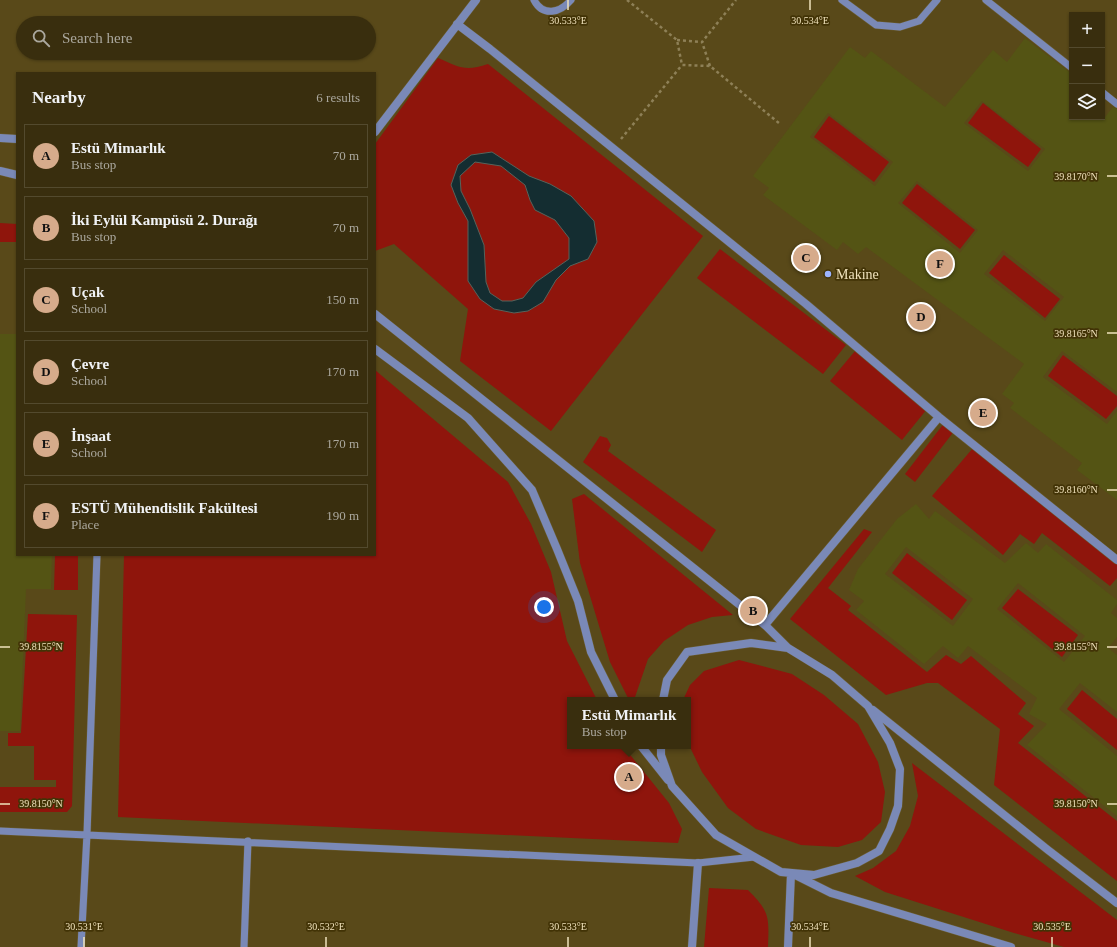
<!DOCTYPE html>
<html lang="en">
<head>
<meta charset="utf-8">
<style>
	body { margin:0; font-family:Georgia,serif; background:#403617; color:#f1f3f6 }
	.controls { position:absolute; right:12px; top:12px; display:grid; overflow:hidden; border-radius:0px; box-shadow:0 1px 3px #0004 }
	.controls button { width:36px; height:36px; display:grid; place-items:center; padding:0; border:0; border-bottom:1px solid #534a2e; background:#392e0e; color:#f1f3f6; font:20px sans-serif }
	.you { position:absolute; left:544px; top:607px; width:14px; height:14px; margin:-10px; border:3px solid #fff; border-radius:50%; background:#1a73e8; box-shadow:0 0 0 6px #1a73e833 }
	.badge { display:grid; place-items:center; width:26px; height:26px; border-radius:50%; background:#d6ab8b; color:#111; font-size:13px; font-weight:700 }
	.pin { position:absolute; translate:-50% -50%; border:2px solid #fff; box-shadow:0 1px 4px #0006 }
	.popup { position:absolute; left:567px; top:697px; width:124px; height:52px; box-sizing:border-box; display:grid; place-content:center; border-radius:0px; background:#392e0e; filter:drop-shadow(0 1px 3px #0005); font-size:13px; white-space:nowrap; color:#aba89e }
	.popup b { font-size:15px; color:#f1f3f6 }
	.popup::after { content:''; position:absolute; left:50%; top:100%; margin-left:-8px; border:8px solid transparent; border-top-color:#392e0e }
	.list { margin:0; padding:0; list-style:none }
	h2 { display:flex; justify-content:space-between; align-items:center; height:52px; margin:0; padding:0 16px; font-size:17px }
	h2 small { font-size:13px; font-weight:400; color:#aba89e }
	.list li { display:grid; grid-template-columns:26px 1fr auto; gap:12px; align-items:center; box-sizing:border-box; height:64px; margin:0 8px 8px; padding:0 8px; border:1px solid #534a2e; border-radius:0px }
	.list b { display:block; font-size:15px; white-space:nowrap }
	.list p { margin:0; font-size:13px; white-space:nowrap; color:#aba89e }
	.list em { font-size:13px; font-style:normal; color:#aba89e }
	.icon { flex:none; width:22px; height:22px; fill:none; stroke:currentColor; stroke-width:2; stroke-linecap:round; stroke-linejoin:round }
	.map { position:relative; flex:none; width:1117px; height:947px; overflow:hidden }
	.search { position:absolute; background:#392e0e; box-shadow:0 1px 3px #0004; left:16px; top:16px; width:360px; height:44px; display:flex; align-items:center; gap:10px; box-sizing:border-box; padding:0 14px; border-radius:22px; color:#aba89e; font-size:15px }
	.panel { position:absolute; background:#392e0e; box-shadow:0 1px 3px #0004; left:16px; top:72px; width:360px; height:484px; border-radius:0px }
	.map>svg:first-child { display:block }
	.built { fill:#594919; fill-rule:evenodd }
	.green { fill:#8f150c }
	.water { fill:#142d31; stroke:#56635b; fill-rule:evenodd }
	.building { fill:#545414; fill-rule:evenodd }
	.lines { fill:none; stroke-linecap:round; stroke-linejoin:round }
	.service-casing { stroke:#6a5c31; stroke-width:8 }
	.pedestrian-casing { stroke:#6a5c31; stroke-width:9 }
	.tertiary-casing { stroke:#6a5c31; stroke-width:9 }
	.path { stroke:#8e8057; stroke-width:2.5; stroke-dasharray:3 3; stroke-linecap:butt }
	.service { stroke:#7a89b7; stroke-width:7 }
	.pedestrian { stroke:#7a89b7; stroke-width:8 }
	.tertiary { stroke:#7a89b7; stroke-width:8 }
	.ticks { fill:none; stroke:#f0e2bc; stroke-width:1.5 }
	.poi-dot { fill:#9cb4fd; stroke:#423306; stroke-width:1.5 }
	.labels { text-anchor:middle; dominant-baseline:central; stroke-width:3.5; stroke-linejoin:round; paint-order:stroke }
	.poi-label { font-size:14px; fill:#f0e2bc; stroke:#423306; text-anchor:start }
	.ticks-label { font-size:10px; text-anchor:middle; fill:#f0e2bc; stroke:#423306; stroke-width:3.5; stroke-linejoin:round; paint-order:stroke }
</style>
</head>
<body>
<div class="map">
<svg width="1117" height="947" viewBox="0 0 1117 947">
	<rect width="100%" height="100%" fill="#4c3e13"/>
	<path class="built" d="M0,0H1117V947H0ZM1072,15H1102V117H1072ZM23,23H369V53H23ZM17,73H375V555H17ZM570,700H688V746H570Z"/>
	<path class="green" d="M438,58C459,67 465,72 488,64L703,236L551,431L460,361L468,309L394,244L375,251V144Z
		M983,103L1041,149L1028,167L968,123Z
		M829,116L889,162L874,182L814,137Z
		M917,184L975,230L960,249L902,203Z
		M0,223L17,224V242H0Z
		M720,249L846,345L823,374L697,278Z
		M1004,255L1060,299L1045,318L989,273Z
		M855,351L927,409L902,440L830,381Z
		M1063,355L1117,396V406L1106,419L1048,376Z
		M375,370L508,482L531,524L551,572L567,641L597,700H570V746H623L669,803L682,829L678,843L118,817L124,555H375Z
		M945,422L955,430L915,482L905,474Z
		M600,436L607,438L611,445L608,451L716,530L702,552L583,462Z
		M973,448L1117,558V578L1110,586L1042,533L1034,544L1020,534L1003,555L932,496Z
		M584,494L733,615L712,617L688,625L664,641L648,659L634,700H629L610,662L580,563L572,499Z
		M864,529L872,532L828,588L851,606L848,610L927,672L946,655L961,664L971,656L1026,703L1018,714L1034,726L1018,743L1117,821V881L994,785L1000,729L938,683H927L886,695L790,619Z
		M907,553L967,600L952,620L892,573Z
		M55,555H78V590H54Z
		M1018,589L1078,635L1062,657L1002,608Z
		M28,614L77,615L72,806L67,812H0V787H56V780H34V746H8V733H21Z
		M739,660L792,674L824,695L858,724L878,762L885,792L881,822L862,840L838,847L801,845L756,829L728,808L702,772L688,743V700H683L690,685L704,671Z
		M1082,690L1117,719V750L1067,709Z
		M912,763L1117,920V947H1064L1014,933L885,892L855,876L873,868L896,851L910,826L918,796Z
		M709,888L748,890C770,912 769,917 768,947H704Z"/>
	<path class="water" d="M492,152L529,176L550,184L571,196L594,221L597,242L588,259L570,266L556,280L543,302L528,311L514,313L494,309L480,299L468,281V221L458,203L451,185L458,165L471,155ZM475,162L501,166L525,185L530,200L535,210L555,220L569,238V259L536,282L523,298L512,301H502L490,293L486,282L484,245L470,209L461,191L460,176Z"/>
	<path class="building" d="M1025,38L1072,74V117H1105L1113,107L1117,109V392L1062,351L1043,377L1107,424L1117,411V500L1077,470L1082,463L1010,408L1014,403L1002,394L1024,364L866,247L858,254L843,242L837,250L763,195L769,188L753,176L850,47L865,58L871,51L945,107L993,50L1007,62ZM982,101L1045,149L1028,171L964,123ZM828,113L893,162L875,186L810,137ZM917,181L978,230L960,253L898,203ZM1003,250L1064,297L1045,321L984,274Z
		M0,334H17V555H52L51,589H26L20,731H0Z
		M916,504L929,519L935,511L1005,563L1026,543L1038,553L1046,544L1117,600V604L1111,613L1117,618V637L1108,648L1117,655V712L1080,683L1059,709L1117,756V816L1027,745L1047,724L1029,714L1037,698L968,646L958,658L943,646L924,664L856,610L864,601L849,590L858,569L897,519ZM906,547L973,599L953,626L885,574ZM1018,583L1085,636L1064,662L997,609Z"/>
	<g class="lines">
		<defs>
			<path id="service" d="M534,0C543,17 560,13 571,0
				M842,0L876,25L900,27L919,21L937,0
				M986,0L1072,68
				M1102,92L1117,104
				M0,831L698,863L754,857
				M81,947L87,834L97,555
				M244,947L248,841"/>
			<path id="pedestrian" d="M457,24L490,49L806,304L939,417L1117,560
				M375,132L476,0
				M765,625L939,417
				M692,947L698,863"/>
			<path id="tertiary" d="M0,138L17,139
				M0,171L17,175
				M375,314L765,625L788,648
				M375,349L468,418L532,490L557,549L578,601L591,652L615,700
				M873,710L1048,850L1117,903
				M641,746L668,780
				M661,746V755L672,786L716,835L781,872L814,875L857,863L879,851L890,829L898,806L900,769L890,743L868,706L832,675L788,648L751,643L687,652L667,680L663,700
				M788,947L791,873L831,893L1011,947"/>
		</defs>
		<use href="#service" class="service-casing"/>
		<use href="#pedestrian" class="pedestrian-casing"/>
		<use href="#tertiary" class="tertiary-casing"/>
		<path class="path" d="M627,0L677,40L682,65L710,66L780,124
			M677,40L702,42
			M710,66L702,42L736,0
			M621,139L682,65"/>
		<use href="#service" class="service"/>
		<use href="#pedestrian" class="pedestrian"/>
		<use href="#tertiary" class="tertiary"/>
	</g>
	<path class="ticks" d="M568,0V10M810,0V10M1107,176H1117M1107,333H1117M1107,490H1117M0,647H10M1107,647H1117M0,804H10M1107,804H1117M84,937V947M326,937V947M568,937V947M810,937V947M1052,937V947"/>
	<circle class="poi-dot" cx="828" cy="274" r="4"/>
	<g class="labels">
		<g class="poi-label">
			<text x="836" y="274">Makine</text>
		</g>
	</g>
	<g class="ticks-label">
		<text x="568" y="24">30.533°E</text>
		<text x="810" y="24">30.534°E</text>
		<text x="1076" y="180">39.8170°N</text>
		<text x="1076" y="337">39.8165°N</text>
		<text x="1076" y="493">39.8160°N</text>
		<text x="41" y="650">39.8155°N</text>
		<text x="1076" y="650">39.8155°N</text>
		<text x="41" y="807">39.8150°N</text>
		<text x="1076" y="807">39.8150°N</text>
		<text x="84" y="930">30.531°E</text>
		<text x="326" y="930">30.532°E</text>
		<text x="568" y="930">30.533°E</text>
		<text x="810" y="930">30.534°E</text>
		<text x="1052" y="930">30.535°E</text>
	</g>
</svg>
<div class="controls">
<button>+</button>
<button>−</button>
<button><svg class="icon" aria-label="layers" viewBox="0 0 24 24"><path d="M12 4l9 5-9 5-9-5zM3 14l9 5 9-5"/></svg></button>
</div>
<div class="you"></div>
<div class="pin badge" style="left:629px;top:777px">A</div>
<div class="popup"><b>Estü Mimarlık</b>Bus stop</div>
<div class="pin badge" style="left:753px;top:611px">B</div>
<div class="pin badge" style="left:806px;top:258px">C</div>
<div class="pin badge" style="left:921px;top:317px">D</div>
<div class="pin badge" style="left:983px;top:413px">E</div>
<div class="pin badge" style="left:940px;top:264px">F</div>
<div class="search"><svg class="icon" aria-label="search" viewBox="0 0 24 24"><circle cx="10" cy="10" r="6"/><path d="M15 15l6 6"/></svg>Search here</div>
<section class="panel">
<h2>Nearby<small>6 results</small></h2>
<ul class="list">
<li><span class="badge">A</span><div><b>Estü Mimarlık</b><p>Bus stop</p></div><em>70 m</em></li>
<li><span class="badge">B</span><div><b>İki Eylül Kampüsü 2. Durağı</b><p>Bus stop</p></div><em>70 m</em></li>
<li><span class="badge">C</span><div><b>Uçak</b><p>School</p></div><em>150 m</em></li>
<li><span class="badge">D</span><div><b>Çevre</b><p>School</p></div><em>170 m</em></li>
<li><span class="badge">E</span><div><b>İnşaat</b><p>School</p></div><em>170 m</em></li>
<li><span class="badge">F</span><div><b>ESTÜ Mühendislik Fakültesi</b><p>Place</p></div><em>190 m</em></li>
</ul>
</section>
</div>
</body>
</html>
